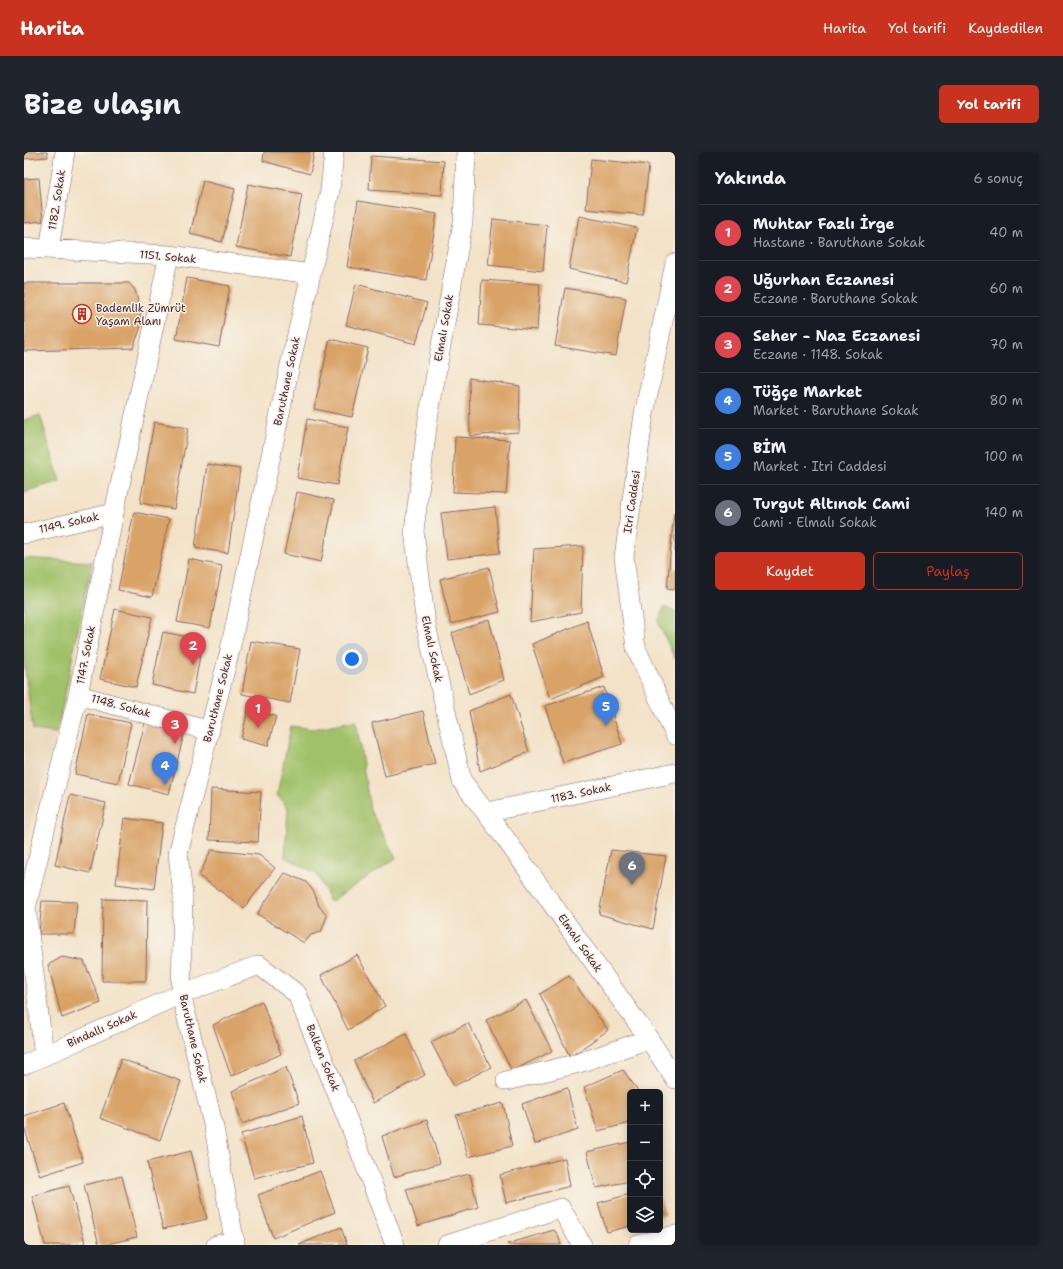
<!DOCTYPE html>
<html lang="tr">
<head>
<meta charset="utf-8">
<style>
	body { margin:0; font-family:"Shantell Sans",sans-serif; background:#20242c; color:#f1f3f6 }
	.controls { position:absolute; right:12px; bottom:12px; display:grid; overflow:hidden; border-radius:6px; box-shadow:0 2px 10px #0003 }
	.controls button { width:36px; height:36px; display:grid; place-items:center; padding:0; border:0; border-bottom:1px solid #363941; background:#171b24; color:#f1f3f6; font:20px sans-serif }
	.you { position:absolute; left:328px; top:507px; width:14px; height:14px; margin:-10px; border:3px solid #fff; border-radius:50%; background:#1a73e8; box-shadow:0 0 0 6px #1a73e833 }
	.badge { display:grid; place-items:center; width:26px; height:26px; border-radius:50%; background:#c8321e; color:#fff; font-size:13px; font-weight:700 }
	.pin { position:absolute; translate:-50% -33px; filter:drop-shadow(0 1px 2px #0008) }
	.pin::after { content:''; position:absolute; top:21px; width:14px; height:12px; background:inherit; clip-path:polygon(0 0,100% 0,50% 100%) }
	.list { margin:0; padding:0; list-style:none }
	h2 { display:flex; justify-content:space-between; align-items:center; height:52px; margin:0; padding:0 16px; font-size:17px }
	h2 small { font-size:13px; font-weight:400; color:#9ea1a6 }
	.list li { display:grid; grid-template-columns:26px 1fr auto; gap:12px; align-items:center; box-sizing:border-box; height:56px; padding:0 16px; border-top:1px solid #363941 }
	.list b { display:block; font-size:15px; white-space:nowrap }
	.list p { margin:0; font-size:13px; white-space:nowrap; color:#9ea1a6 }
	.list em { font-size:13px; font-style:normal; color:#9ea1a6 }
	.actions { display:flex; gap:8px; padding:12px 16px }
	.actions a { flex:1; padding:9px 0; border:1px solid #c8321e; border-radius:6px; text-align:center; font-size:14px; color:#c8321e }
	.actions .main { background:#c8321e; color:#fff }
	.icon { flex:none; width:22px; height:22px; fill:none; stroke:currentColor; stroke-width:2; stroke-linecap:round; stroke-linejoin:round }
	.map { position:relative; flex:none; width:651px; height:1093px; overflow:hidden; border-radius:6px }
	header { display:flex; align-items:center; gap:24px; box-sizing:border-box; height:56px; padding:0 20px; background:#c8321e; color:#fff }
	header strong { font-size:19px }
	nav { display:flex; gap:22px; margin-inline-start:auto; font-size:14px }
	.intro { display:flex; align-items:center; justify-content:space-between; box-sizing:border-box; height:96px; padding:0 24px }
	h1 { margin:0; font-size:28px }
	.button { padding:10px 18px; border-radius:6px; background:#c8321e; color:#fff; font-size:14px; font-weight:700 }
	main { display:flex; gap:24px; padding:0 24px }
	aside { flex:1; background:#171b24; border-radius:6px; box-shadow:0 2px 10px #0003 }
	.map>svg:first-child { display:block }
	.built { fill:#e8d4b7 }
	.green { fill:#a0c169; stroke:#75704a }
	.building { fill:#d9a367 }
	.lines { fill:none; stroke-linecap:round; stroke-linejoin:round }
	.street-casing { stroke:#856362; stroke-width:20 }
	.street { stroke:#fff; stroke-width:19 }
	.labels { text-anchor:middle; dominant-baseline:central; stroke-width:3; stroke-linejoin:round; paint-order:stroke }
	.street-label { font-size:11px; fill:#4a1f2b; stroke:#f7f3e8 }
	.poi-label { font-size:11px; fill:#4a1f2b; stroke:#f7f3e8; text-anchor:start }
</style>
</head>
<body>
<header>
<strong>Harita</strong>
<nav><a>Harita</a><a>Yol tarifi</a><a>Kaydedilen</a></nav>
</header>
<div class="intro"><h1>Bize ulaşın</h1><a class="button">Yol tarifi</a></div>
<main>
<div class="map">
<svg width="651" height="1093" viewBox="0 0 651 1093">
	<rect width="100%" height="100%" fill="#f7f3e8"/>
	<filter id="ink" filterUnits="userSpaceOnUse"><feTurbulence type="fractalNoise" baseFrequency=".025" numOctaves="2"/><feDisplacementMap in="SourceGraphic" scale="8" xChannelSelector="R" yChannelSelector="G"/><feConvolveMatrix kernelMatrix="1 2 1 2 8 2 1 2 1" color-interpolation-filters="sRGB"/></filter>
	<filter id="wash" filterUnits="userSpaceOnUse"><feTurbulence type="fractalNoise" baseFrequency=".012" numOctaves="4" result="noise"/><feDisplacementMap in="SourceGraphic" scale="16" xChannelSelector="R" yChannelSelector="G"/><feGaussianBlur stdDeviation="0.9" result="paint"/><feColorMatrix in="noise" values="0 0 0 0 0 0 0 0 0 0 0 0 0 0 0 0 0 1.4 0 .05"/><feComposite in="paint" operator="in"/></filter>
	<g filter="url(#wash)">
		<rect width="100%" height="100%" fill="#f3e2c7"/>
		<path class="built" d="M0,509L9,577L33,581L0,695Z"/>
		<path class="green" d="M16,263L36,329L0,340V268Z
			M0,406L68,410L33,581L9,578L0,509Z
			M640,455L651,460V507L634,470Z
			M332,568L346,658L372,706L306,750L293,722L261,705L264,656L253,643L267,574L289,577Z"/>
		<g id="blocks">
			<path class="building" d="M0,0H23L24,5L0,7Z
				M240,0H290L286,22L239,9Z
				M347,4L420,9L418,43L345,38Z
				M567,7L625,13L619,63L562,57Z
				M15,26L19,69L0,71V27Z
				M179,29L211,37L198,90L166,82Z
				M224,32L278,42L266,105L212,95Z
				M334,49L413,62L402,128L323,115Z
				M555,64L613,76L602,130L545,117Z
				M469,67L523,73L519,119L464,113Z
				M163,126L206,134L195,195L152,187Z
				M458,128L516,132L513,178L455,173Z
				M0,131H105L111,138L115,152L118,172L109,196L0,199Z
				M332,132L403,151L392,192L322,173Z
				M541,136L602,146L592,204L531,194Z
				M306,187L344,196L328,265L290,257Z
				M445,226L496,234L495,280L446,284Z
				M283,267L324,275L313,333L273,326Z
				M130,270L164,276L150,357L116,351Z
				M431,285L486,288L482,342L429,340Z
				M183,312L216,317L204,401L171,396Z
				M273,340L310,348L297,410L260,402Z
				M471,355L476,401L423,407L417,361Z
				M110,360L145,367L128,445L94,438Z
				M650,361H651V438L643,437Z
				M559,394L557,460L506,470L510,397Z
				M165,407L198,414L186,476L153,470Z
				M465,415L476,460L427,472L416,427Z
				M91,457L128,465L112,535L76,527Z
				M465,467L480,528L445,542L428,481Z
				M563,469L580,525L526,547L508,492Z
				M139,480L179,488L169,542L128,533Z
				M227,489L276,497L266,551L218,542Z
				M580,535L598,592L539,611L521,554Z
				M487,542L505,600L456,619L445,559Z
				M224,558L252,564L244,594L217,587Z
				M399,559L411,612L361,624L348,571Z
				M64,562L107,571L94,631L51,622Z
				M121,571L160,582L145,642L105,632Z
				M187,637L237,640L234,690L185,688Z
				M46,643L82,651L66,721L31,713Z
				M100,666L138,671L130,737L92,732Z
				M187,698L235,703L251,716L220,756L175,724Z
				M587,698L642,704L629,777L575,762Z
				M261,721L282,730L290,740L295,754L303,764L297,780L287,783L280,791L233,762Z
				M79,747L123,748L122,829H78Z
				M18,749L53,750L50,782H15Z
				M333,803L361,854L324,878L297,823Z
				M38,805L60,809L77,851L38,866L24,813Z
				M545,824L584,878L546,905L516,842Z
				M502,848L528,899L488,919L462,868Z
				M238,849L257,902L207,924L189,873Z
				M444,871L467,915L430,934L407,890Z
				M382,882L401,923L349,951L330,909Z
				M97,907L157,929L136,988L76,966Z
				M262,915L275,951L218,972L208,939Z
				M599,918L615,940H606V971L574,979L560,935Z
				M543,936L554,978L511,992L498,952Z
				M40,951L59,1010L16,1024L0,975V964Z
				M479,951L488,994L444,1005L432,963Z
				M278,964L289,1011L230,1026L217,982Z
				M403,968L416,1011L370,1025L358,984Z
				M606,990V1029L572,1036L563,1000Z
				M167,999L183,1067L139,1077L123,1010Z
				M541,1006L546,1034L482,1051L476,1023Z
				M296,1019L311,1060L249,1086L234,1043Z
				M446,1022L454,1055L394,1074L382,1037Z
				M98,1024L113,1085L79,1093H75L60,1033Z
				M45,1034L61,1091L52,1093H21L8,1044Z
				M606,1042V1074L583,1080L574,1051Z
				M636,1045L642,1063L636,1065Z
				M317,1075L323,1093H275Z
				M530,1078L534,1083L537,1093H484L483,1092Z"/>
		</g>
	</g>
	<g filter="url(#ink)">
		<use href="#blocks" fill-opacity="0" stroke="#856362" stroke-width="1"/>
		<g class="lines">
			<defs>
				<path id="street" d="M442,0L439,70L404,267L390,379L402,473L438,629L481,686L625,887L651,927
					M0,96L145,103L287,122
					M25,97L41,0
					M651,111L620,262L600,405L612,496L651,583
					M0,382L90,361
					M54,543L186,579
					M463,660L651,621
					M20,904L2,756L54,543L90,361L145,103
					M0,913L150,845L235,813L273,842L329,981L371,1093
					M482,929L555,911L625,887
					M192,1093L211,1089
					M211,1093L190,976L157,842L159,743L154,702L206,498L266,213L306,39L310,0
					M423,1093L537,1056L558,1093
					M614,1093L651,1083"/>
			</defs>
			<use href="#street" class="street-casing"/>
			<use href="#street" class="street"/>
		</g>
	</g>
	<defs>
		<symbol id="building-ring" viewBox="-11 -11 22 22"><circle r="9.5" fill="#f7f3e8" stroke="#c8321e" stroke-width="1.5"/><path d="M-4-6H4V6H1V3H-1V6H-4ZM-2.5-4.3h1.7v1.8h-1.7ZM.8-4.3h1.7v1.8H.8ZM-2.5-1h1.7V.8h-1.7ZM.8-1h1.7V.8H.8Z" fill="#c8321e"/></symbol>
	</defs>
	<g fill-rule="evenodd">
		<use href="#building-ring" x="47" y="151" width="22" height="22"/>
	</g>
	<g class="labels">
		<g class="street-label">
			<text transform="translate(33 48) rotate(-81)">1182. Sokak</text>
			<text transform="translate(144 105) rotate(5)">1151. Sokak</text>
			<text transform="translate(420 176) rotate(-80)">Elmalı Sokak</text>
			<text transform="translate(263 229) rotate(-78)">Baruthane Sokak</text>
			<text transform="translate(608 350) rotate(-82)">Itri Caddesi</text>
			<text transform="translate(45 371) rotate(-13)">1149. Sokak</text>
			<text transform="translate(408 497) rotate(78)">Elmalı Sokak</text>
			<text transform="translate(62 503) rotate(-79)">1147. Sokak</text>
			<text transform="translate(194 546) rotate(-76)">Baruthane Sokak</text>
			<text transform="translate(97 554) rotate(15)">1148. Sokak</text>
			<text transform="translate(557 641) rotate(-12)">1183. Sokak</text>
			<text transform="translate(556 791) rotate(55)">Elmalı Sokak</text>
			<text transform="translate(78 877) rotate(-24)">Bindallı Sokak</text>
			<text transform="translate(169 887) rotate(77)">Baruthane Sokak</text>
			<text transform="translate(299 906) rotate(68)">Balkan Sokak</text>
		</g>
		<g class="poi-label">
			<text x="72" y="156">Bademlik Zümrüt<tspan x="72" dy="13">Yaşam Alanı</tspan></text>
		</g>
	</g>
</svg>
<div class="controls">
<button>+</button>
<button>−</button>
<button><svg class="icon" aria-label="locate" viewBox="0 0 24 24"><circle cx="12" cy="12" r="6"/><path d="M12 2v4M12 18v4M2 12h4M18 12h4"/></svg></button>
<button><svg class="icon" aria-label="layers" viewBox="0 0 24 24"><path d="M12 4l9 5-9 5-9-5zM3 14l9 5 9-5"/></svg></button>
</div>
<div class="you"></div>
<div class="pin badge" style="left:234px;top:576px;background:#e0444e">1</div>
<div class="pin badge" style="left:169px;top:513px;background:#e0444e">2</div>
<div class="pin badge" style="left:151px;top:592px;background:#e0444e">3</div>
<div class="pin badge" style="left:141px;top:633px;background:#3f7fe0">4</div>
<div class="pin badge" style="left:582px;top:574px;background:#3f7fe0">5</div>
<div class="pin badge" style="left:608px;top:733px;background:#6b7280">6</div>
</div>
<aside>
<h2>Yakında<small>6 sonuç</small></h2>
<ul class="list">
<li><span class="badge" style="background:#e0444e">1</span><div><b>Muhtar Fazlı İrge</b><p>Hastane · Baruthane Sokak</p></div><em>40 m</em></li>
<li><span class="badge" style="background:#e0444e">2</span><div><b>Uğurhan Eczanesi</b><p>Eczane · Baruthane Sokak</p></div><em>60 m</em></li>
<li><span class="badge" style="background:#e0444e">3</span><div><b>Seher - Naz Eczanesi</b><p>Eczane · 1148. Sokak</p></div><em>70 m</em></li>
<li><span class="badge" style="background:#3f7fe0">4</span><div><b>Tüğçe Market</b><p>Market · Baruthane Sokak</p></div><em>80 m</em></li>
<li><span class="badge" style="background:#3f7fe0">5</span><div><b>BİM</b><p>Market · Itri Caddesi</p></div><em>100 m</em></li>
<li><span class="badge" style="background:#6b7280">6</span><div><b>Turgut Altınok Cami</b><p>Cami · Elmalı Sokak</p></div><em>140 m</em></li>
</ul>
<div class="actions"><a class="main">Kaydet</a><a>Paylaş</a></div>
</aside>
</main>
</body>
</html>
